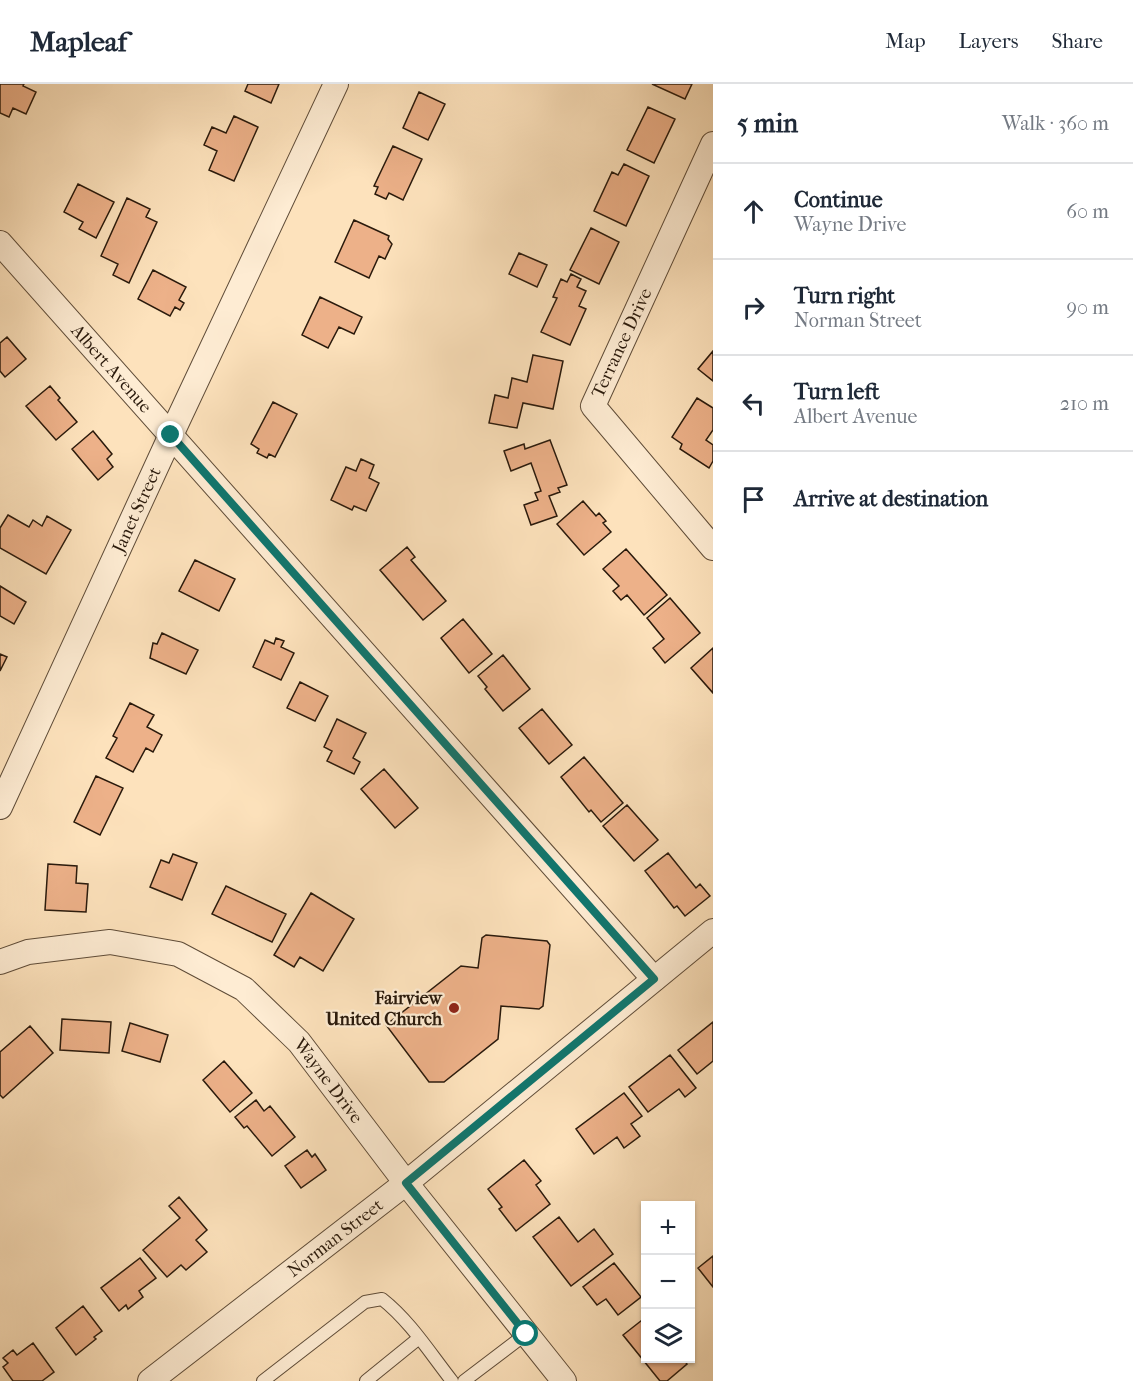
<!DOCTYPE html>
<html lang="en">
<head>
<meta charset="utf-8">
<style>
	body { margin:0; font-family:"IM FELL French Canon",serif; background:#f6f6f7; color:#1f2937 }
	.controls { position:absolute; right:18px; bottom:18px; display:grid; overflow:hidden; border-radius:0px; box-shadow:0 2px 4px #0004 }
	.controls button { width:54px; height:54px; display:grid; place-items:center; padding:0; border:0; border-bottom:2px solid #e0e1e3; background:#fff; color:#1f2937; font:30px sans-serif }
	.stop { position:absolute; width:18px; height:18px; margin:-14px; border:4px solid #0f766e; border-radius:50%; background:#fff }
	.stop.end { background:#0f766e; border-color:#fff; box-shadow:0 2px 6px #0008 }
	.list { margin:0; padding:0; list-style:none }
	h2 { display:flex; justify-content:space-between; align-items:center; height:78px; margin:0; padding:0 24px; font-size:26px }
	h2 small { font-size:20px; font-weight:400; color:#747a83 }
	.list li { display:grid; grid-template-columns:39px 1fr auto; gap:18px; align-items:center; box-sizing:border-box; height:96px; padding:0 24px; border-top:2px solid #e0e1e3 }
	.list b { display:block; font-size:22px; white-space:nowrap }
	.list p { margin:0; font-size:20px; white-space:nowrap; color:#747a83 }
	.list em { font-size:20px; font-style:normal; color:#747a83 }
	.icon { flex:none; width:33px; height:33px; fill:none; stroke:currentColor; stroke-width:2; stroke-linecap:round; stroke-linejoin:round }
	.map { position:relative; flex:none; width:713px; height:1297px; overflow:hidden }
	header { display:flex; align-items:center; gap:36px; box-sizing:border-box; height:84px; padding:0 30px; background:#fff; border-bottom:2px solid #e0e1e3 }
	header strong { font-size:28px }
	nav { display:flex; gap:33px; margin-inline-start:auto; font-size:21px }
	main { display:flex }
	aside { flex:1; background:#fff }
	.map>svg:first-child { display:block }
	.building { fill:#edb189; stroke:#2a1a0c; stroke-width:1.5 }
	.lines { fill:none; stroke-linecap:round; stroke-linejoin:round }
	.service-casing { stroke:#5f4c38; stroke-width:14 }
	.minor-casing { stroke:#5f4c38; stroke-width:26 }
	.service { stroke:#feecd3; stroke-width:12 }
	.minor { stroke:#feecd3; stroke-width:24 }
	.route { stroke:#0f766e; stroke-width:8 }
	.poi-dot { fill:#8f2418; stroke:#feecd3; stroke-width:2 }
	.labels { text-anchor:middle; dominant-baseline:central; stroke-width:4.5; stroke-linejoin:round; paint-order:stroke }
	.street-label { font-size:18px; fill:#2a1a0c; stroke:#feecd3 }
	.poi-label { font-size:18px; font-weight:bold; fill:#2a1a0c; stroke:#feecd3; text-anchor:end }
</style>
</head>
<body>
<header>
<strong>Mapleaf</strong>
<nav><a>Map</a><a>Layers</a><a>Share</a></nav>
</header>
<main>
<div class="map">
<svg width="713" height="1297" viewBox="0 0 713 1297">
	<rect width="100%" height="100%" fill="#fde2bc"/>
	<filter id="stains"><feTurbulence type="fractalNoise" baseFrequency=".00333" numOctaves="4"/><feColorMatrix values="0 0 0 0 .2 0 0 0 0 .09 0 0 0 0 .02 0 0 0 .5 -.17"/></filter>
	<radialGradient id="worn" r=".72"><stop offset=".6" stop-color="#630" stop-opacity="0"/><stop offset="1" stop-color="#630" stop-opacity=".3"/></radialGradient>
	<path class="building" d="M0,0H24L23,2L36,8L26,30L13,24L9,33L0,29Z
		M248,0H279L271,19L245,7Z
		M652,0H692L685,15Z
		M419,8L445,20L428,56L403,44Z
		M648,23L675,35L654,79L627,66Z
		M234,32L258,43L234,97L209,86L217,67L204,61L212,43L226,49Z
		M393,62L422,75L403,116L389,109L386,115L375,110L378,103L374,102Z
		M624,80L649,92L626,142L594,127L612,88L618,91Z
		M78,100L114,118L96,154L79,145L83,138L64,128Z
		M127,114L150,125L146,133L157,138L129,199L113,191L118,180L101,172Z
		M354,136L389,152L388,155L392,160L385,175L379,172L369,194L335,178Z
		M591,144L619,158L599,200L570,186Z
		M519,169L547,181L537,203L509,190Z
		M153,186L186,203L179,216L184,219L180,226L175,223L170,232L138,215Z
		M571,190L581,195L577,203L586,207L579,222L586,225L570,261L541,248L557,214L553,213L561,195L567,198Z
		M320,213L362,233L354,250L339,243L328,264L302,251Z
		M7,253L26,275L5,293L0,287V259Z
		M713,267V297L698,285Z
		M533,271L563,277L553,325L523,319L517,344L489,339L495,311L508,314L512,294L527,298Z
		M50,302L60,314L58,316L77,338L56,356L26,322Z
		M697,314L713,324V346L706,356L713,361V377L709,384L680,365L682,360L672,353Z
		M273,318L297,330L275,373L269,370L267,374L257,369L259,365L251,360Z
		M93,347L112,370L107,375L113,383L98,396L72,365Z
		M550,356L567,401L558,404L560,408L549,412L557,432L531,441L524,421L538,416L535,409L541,407L531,379L511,387L504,367L524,360L525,365Z
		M361,375L374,381L369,394L379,399L366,427L354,422L352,426L331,416L346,383L356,387Z
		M583,417L596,432L599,429L606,437L603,439L611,448L584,471L557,440Z
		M8,431L29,443L33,436L42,442L47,432L71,446L46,490L0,464V444Z
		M407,463L415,473L411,476L446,517L423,536L380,486Z
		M626,465L667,511L644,531L627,511L621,516L613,507L619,502L603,485Z
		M195,476L235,495L219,527L179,507Z
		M0,502L26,518L14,540L0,532Z
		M670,514L700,549L665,579L653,564L664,555L647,534Z
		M463,535L492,570L469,589L441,554Z
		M162,549L198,566L186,590L150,574L153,559L157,560Z
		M276,554L284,557L281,563L294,569L281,596L253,583L265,556L274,560Z
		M713,564V609L691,584Z
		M0,570L7,573L0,587Z
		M503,571L530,605L503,627L485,605L487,603L478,592Z
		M300,598L328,612L315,637L287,624Z
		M130,619L154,631L147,643L162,651L153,668L146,664L133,688L106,674L117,654L113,652Z
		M542,625L572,661L549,680L519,644Z
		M337,635L366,649L353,674L360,678L354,690L327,677L332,667L324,663Z
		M584,673L623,719L601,738L591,726L589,728L561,693Z
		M384,685L418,724L395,744L361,705Z
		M96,692L123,704L100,751L74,738Z
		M627,721L658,756L634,777L603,742Z
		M668,769L696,804L700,800L710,812L685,832L677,822L674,824L645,787Z
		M173,770L197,779L182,816L150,803L161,776L169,779Z
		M48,780L77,782L76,799L88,800L86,828L45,826Z
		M226,802L286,830L272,858L212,830Z
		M311,809L354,835L323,887L300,873L294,883L274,871Z
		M486,851L547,857L550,861L543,922L539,925L501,922L498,955L444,998H429L386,941L461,882L478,884L482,854Z
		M62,935L111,938L109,969L60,966Z
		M713,938V977L697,990L678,966Z
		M130,939L168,951L160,978L122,967Z
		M30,942L53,969L3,1014L0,1011V968Z
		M670,971L696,1004L685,1013L679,1005L648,1028L629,1003Z
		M224,977L252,1009L230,1028L203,996Z
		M624,1009L642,1032L631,1040L640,1052L624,1064L617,1053L594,1070L576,1045Z
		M256,1016L264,1027L270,1022L295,1053L272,1072L247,1042L244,1044L235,1033Z
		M307,1066L312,1073L315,1070L326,1086L301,1104L285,1082Z
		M524,1076L541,1097L536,1101L550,1120L516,1147L499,1125L502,1123L488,1105Z
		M179,1113L207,1146L196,1156L207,1168L186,1186L181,1181L167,1193L143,1166L180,1134L169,1122Z
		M559,1133L578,1158L594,1145L613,1170L571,1202L533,1153Z
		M713,1172V1203L698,1184Z
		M140,1174L156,1194L139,1207L143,1213L128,1225L126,1221L119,1227L101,1204Z
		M614,1179L641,1213L618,1231L606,1215L597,1221L583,1203Z
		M83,1222L102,1247L94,1253L96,1255L76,1271L56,1244Z
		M646,1233V1274H683L687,1280L667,1297H660L623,1251Z
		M33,1259L54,1288L42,1297H13L3,1283L8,1279L3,1274L13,1266L17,1271Z"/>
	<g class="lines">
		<defs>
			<path id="service" d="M263,1297L365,1218L382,1215C410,1237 430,1269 452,1297
				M366,1297L419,1254
				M464,1297L526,1250"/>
			<g id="minor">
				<path d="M713,60L593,322L713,464"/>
				<path id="s1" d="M0,159L654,895"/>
				<path id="s2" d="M0,723L171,351L336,0"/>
				<path id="s3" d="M0,878L28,868L110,858L178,870L244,905L299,958L406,1099L564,1297"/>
				<path id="s4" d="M150,1297L406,1099L713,847"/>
			</g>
		</defs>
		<use href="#service" class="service-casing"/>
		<use href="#minor" class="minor-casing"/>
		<use href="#service" class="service"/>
		<use href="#minor" class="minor"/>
	</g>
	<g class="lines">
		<path class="route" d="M171,351L654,895L406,1099L526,1250"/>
	</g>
	<circle class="poi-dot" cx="454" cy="924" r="6"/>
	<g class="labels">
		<g class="street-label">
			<text transform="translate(622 259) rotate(-65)">Terrance Drive</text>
			<text stroke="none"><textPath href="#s1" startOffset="168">Albert Avenue</textPath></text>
			<text stroke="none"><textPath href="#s2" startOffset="327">Janet Street</textPath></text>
			<text stroke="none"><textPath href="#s3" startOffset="381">Wayne Drive</textPath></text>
			<text stroke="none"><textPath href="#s4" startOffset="234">Norman Street</textPath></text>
		</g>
		<g class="poi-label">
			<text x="442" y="914">Fairview<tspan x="442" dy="21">United Church</tspan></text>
		</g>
	</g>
	<rect width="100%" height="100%" filter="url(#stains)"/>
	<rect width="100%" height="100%" fill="url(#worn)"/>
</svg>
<div class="controls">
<button>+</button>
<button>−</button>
<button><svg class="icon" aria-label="layers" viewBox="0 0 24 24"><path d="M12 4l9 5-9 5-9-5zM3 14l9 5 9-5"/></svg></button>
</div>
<div class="stop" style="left:526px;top:1250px"></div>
<div class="stop end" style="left:171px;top:351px"></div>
</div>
<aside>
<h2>5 min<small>Walk · 360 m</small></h2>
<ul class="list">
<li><svg class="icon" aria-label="ahead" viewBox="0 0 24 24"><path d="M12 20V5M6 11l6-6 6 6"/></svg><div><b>Continue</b><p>Wayne Drive</p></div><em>60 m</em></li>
<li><svg class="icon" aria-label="right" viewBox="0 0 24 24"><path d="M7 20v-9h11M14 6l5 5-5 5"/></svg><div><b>Turn right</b><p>Norman Street</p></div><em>90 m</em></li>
<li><svg class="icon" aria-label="left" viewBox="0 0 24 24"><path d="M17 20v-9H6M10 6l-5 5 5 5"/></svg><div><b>Turn left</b><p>Albert Avenue</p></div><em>210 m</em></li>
<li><svg class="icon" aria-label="arrive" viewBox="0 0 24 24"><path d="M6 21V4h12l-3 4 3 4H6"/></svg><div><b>Arrive at destination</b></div></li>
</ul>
</aside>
</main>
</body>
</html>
